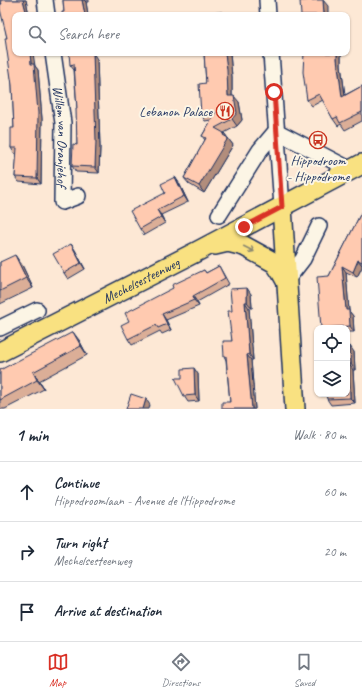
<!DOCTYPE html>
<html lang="en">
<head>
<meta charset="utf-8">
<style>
	body { margin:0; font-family:Caveat,sans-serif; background:#f6f6f7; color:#1f2937 }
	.controls { position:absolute; right:12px; bottom:12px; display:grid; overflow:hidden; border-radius:8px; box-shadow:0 1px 3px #0004 }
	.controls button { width:36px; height:36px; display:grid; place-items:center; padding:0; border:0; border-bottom:1px solid #e0e1e3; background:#fff; color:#1f2937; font:20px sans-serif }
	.stop { position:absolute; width:12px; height:12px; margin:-9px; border:3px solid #d93025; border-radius:50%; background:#fff }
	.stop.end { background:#d93025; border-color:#fff; box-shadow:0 1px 4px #0008 }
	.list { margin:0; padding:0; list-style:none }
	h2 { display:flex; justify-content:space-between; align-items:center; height:52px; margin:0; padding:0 16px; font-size:17px }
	h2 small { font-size:13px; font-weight:400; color:#747a83 }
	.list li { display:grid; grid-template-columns:26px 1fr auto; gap:12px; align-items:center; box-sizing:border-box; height:60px; padding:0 16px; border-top:1px solid #e0e1e3 }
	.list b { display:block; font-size:15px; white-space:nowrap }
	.list p { margin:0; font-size:13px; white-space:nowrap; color:#747a83 }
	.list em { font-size:13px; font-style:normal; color:#747a83 }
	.icon { flex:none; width:22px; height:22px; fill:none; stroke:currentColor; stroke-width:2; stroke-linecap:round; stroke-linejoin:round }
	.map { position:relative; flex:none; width:362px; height:409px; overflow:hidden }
	.search { position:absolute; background:#fff; box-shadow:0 1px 3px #0004; left:12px; right:12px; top:12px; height:44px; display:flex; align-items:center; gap:10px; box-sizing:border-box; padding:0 14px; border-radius:8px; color:#747a83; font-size:15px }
	.sheet { height:232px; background:#fff }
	nav { display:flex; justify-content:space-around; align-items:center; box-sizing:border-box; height:56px; border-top:1px solid #e0e1e3; background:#fff; font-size:11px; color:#747a83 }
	nav a { display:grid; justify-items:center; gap:2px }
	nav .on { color:#d93025 }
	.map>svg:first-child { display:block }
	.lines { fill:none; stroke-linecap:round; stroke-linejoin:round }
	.minor-casing { stroke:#1b2f5e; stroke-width:18 }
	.major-casing { stroke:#1b2f5e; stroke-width:22 }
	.minor { stroke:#fcf5e5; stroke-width:15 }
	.major { stroke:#f9e181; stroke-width:19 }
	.wall { fill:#dbae97; stroke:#1b2f5e }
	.shaded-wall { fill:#b28d7b; stroke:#1b2f5e }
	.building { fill:#ffcab0; stroke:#1b2f5e }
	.oneway { stroke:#8a8870 }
	.route { stroke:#d93025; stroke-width:5 }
	.labels { text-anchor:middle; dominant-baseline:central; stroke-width:4; stroke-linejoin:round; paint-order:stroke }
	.poi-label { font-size:14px; fill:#1b2f5e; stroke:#fcf5e5; text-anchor:end }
	.street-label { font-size:14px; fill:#1b2f5e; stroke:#fcf5e5 }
</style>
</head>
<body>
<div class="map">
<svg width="362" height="409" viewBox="0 0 362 409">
	<rect width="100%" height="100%" fill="#fde8d5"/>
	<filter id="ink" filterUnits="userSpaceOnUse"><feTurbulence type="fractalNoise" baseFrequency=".025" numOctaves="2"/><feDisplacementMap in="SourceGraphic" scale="8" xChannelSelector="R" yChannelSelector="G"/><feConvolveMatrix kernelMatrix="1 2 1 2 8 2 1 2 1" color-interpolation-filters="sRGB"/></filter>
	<g filter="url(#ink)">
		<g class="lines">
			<defs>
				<g id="minor">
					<path d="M45,0L47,15"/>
					<path d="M267,0L268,15"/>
					<path id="s1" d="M53,53L63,123L62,202L78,196"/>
					<path d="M271,53L282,207"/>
					<path d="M276,131L351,170"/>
					<path d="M219,215L260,150L276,131"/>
					<path d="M286,281L303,259L319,226"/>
					<path d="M0,328L37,310"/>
				</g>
				<g id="major">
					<path d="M282,207L295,409"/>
					<path d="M215,245L228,242L244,246L275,263L281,272L286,281"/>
					<path id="s2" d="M0,352L198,251L362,164"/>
				</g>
			</defs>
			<use href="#minor" class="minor-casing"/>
			<use href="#major" class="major-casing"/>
			<use href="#minor" class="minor"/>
			<use href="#major" class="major"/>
		</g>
		<path class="wall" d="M0,0H26L29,15H15L35,66L38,70L42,119L41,184L19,182L15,177L17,154H15L11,148L14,128L12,85L7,38Z
			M63,0H89V2H86L88,15H62L64,12Z
			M204,53H230L232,77V96L239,102L242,120L237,126L224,133L233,145L204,193L189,184L184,178L205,140L202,136L211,120L205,121L201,114L206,83Z
			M341,53V65L345,95L362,86V121L345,130L341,124L338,126L333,119L323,100L312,106L307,100Z
			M97,59L100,147L99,173L76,172L72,166L77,145V109L74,70L70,65Z
			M175,177L179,183L188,202L161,215L165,223L144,235L140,229L165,193Z
			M362,211V267L357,277L346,272L349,311L353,316L354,332H347V328H321L329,276Z
			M71,244L75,250L85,269L68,279L64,273Z
			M0,262L22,265L33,288L0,304Z
			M219,266L229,284L197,302L199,306L166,320L171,330L162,334L160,331L132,345L128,339L173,288L204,270L206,273Z
			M251,294L252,308H249L253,360H251L255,409H222L230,402L226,360L224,356L232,341V311Z
			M79,340L87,355L39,381L44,389L5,409H0V370Z
			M347,346L354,352L355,370H353L355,403L331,405L327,399Z
			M198,374L199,401L188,402L184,396L182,378Z"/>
		<path class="shaded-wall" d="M23,0H26L29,15H27Z
			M82,0H84L86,2L88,15H85Z
			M323,0L328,6V15H324Z
			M30,53H33L35,66L38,70L42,119L41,184L37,178L31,64Z
			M93,53L97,59L100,147L99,173L95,167Z
			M225,53H230L232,77V103L228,96Z
			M337,53H341V65L346,104L342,97L337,59Z
			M234,96L239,102L242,120L237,126L232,119Z
			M224,133L233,145L204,193L199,186Z
			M175,177L179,183L188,202L184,196Z
			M157,210L161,215L165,223L161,217Z
			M71,244L75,250L85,269L81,263Z
			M15,255L22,265L33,288L26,278Z
			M358,260L362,265V267L357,277L353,272Z
			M342,266L346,272L349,311L353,316L354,332L350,326L346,310Z
			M247,288L251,294L252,308L247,302Z
			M193,296L197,302L199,306L194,300Z
			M245,302L249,308L253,360L249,354Z
			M162,314L166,320L171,330L167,324Z
			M73,332L79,340L87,355L81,346Z
			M350,346L354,352L355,370L351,364Z
			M247,355L251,360L255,409H252Z
			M349,364L353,370L355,403L350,398Z
			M194,368L198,374L199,401L195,395Z
			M33,372L39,381L44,389L37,380Z
			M146,399L150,405L149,409H143Z"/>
		<path class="building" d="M0,0H23L27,15H15V53H30L31,64H34L38,113L37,178L15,177L17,148H11V128H14L12,85L5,38H7L0,9V4H2Z
			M63,0H82L85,15H62V12H64Z
			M317,0H323L324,15H301L300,1Z
			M222,12V15H194V14Z
			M69,53H93L96,141L95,167L72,166L73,144L77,145L76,109H77L74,64L70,65Z
			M204,53H225L227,70L228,96H234L237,113L232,119L215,128L224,133L223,135L228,138L199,186L184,178L206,138L202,136L216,112L201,114L199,84L206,83Z
			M304,53H337V59L342,97L362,86V112L340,123L337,117L333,119L319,94L307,100L303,72Z
			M175,177L184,196L157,210L161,217L140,229L130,211L165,193L161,184Z
			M362,211V262L358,260L353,272L342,266L346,310H349L350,326L321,328L317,277L329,276Z
			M71,244L81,263L64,273L53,254Z
			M15,255L26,278L0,291V262Z
			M219,266L225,278L193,296L194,300L162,314L167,324L158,328L156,325L128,339L121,325L129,321L125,313L173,288L172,285L204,270L206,273Z
			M247,288V302H245L249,354L247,355L252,409H222V402H230L226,356H224L223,341H232L228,311H232L230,289Z
			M73,332L81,346L33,372L37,380L0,400V370Z
			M347,346H350L351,364H349L350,398L327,399L326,394H347Z
			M194,368L195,395L184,396L175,378H182V369Z
			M131,394L146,399L143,409H126Z"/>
		<defs><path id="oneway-shaft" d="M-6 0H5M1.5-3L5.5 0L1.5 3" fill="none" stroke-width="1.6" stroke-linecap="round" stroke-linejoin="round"/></defs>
		<use class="oneway" href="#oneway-shaft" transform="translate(249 249) rotate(27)"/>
	</g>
	<g class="lines" filter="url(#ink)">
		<path class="route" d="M244,227L282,207L274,92"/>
	</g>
	<defs>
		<symbol id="restaurant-ring" viewBox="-11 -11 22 22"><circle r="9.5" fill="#fcf5e5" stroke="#c8321e" stroke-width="1.5"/><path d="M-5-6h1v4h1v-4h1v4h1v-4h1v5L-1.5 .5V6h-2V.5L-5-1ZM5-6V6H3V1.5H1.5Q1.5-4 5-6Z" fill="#c8321e"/></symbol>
		<symbol id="bus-ring" viewBox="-11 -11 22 22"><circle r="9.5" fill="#fcf5e5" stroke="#c8321e" stroke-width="1.5"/><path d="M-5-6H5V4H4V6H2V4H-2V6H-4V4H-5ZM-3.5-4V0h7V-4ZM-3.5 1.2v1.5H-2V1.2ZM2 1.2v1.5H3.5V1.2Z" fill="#c8321e"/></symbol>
	</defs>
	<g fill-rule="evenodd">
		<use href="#restaurant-ring" x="215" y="101" width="20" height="20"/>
		<use href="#bus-ring" x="308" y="130" width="20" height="20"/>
	</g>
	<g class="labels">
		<g class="poi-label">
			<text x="212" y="111">Lebanon Palace</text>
			<text x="318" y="160" text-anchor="middle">Hippodroom<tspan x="318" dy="16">- Hippodrome</tspan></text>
		</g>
		<g class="street-label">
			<text stroke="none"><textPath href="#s1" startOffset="84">Willem van Oranjehof</textPath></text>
			<text stroke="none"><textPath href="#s2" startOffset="158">Mechelsesteenweg</textPath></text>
		</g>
	</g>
</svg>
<div class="controls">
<button><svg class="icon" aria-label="locate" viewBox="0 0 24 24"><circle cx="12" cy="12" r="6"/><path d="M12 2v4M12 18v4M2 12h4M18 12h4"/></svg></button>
<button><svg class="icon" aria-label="layers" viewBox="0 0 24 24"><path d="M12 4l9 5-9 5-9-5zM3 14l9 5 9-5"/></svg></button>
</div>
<div class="stop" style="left:274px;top:92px"></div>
<div class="stop end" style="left:244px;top:227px"></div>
<div class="search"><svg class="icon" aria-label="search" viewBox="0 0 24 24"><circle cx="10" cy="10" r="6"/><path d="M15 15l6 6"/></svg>Search here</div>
</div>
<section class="sheet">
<h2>1 min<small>Walk · 80 m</small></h2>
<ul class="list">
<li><svg class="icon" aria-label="ahead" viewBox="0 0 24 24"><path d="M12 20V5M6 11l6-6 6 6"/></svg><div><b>Continue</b><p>Hippodroomlaan - Avenue de l'Hippodrome</p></div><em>60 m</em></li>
<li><svg class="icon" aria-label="right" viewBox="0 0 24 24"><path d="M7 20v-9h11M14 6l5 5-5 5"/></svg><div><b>Turn right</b><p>Mechelsesteenweg</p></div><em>20 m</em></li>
<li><svg class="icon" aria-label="arrive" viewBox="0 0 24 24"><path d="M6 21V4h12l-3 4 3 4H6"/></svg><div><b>Arrive at destination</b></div></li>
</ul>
</section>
<nav>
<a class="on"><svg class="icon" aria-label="map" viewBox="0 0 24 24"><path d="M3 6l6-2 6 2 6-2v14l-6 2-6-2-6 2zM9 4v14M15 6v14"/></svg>Map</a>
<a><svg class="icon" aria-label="directions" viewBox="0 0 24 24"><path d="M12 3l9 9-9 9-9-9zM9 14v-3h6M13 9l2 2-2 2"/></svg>Directions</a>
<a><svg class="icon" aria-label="saved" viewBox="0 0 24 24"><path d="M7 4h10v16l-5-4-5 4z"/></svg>Saved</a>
</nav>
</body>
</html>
